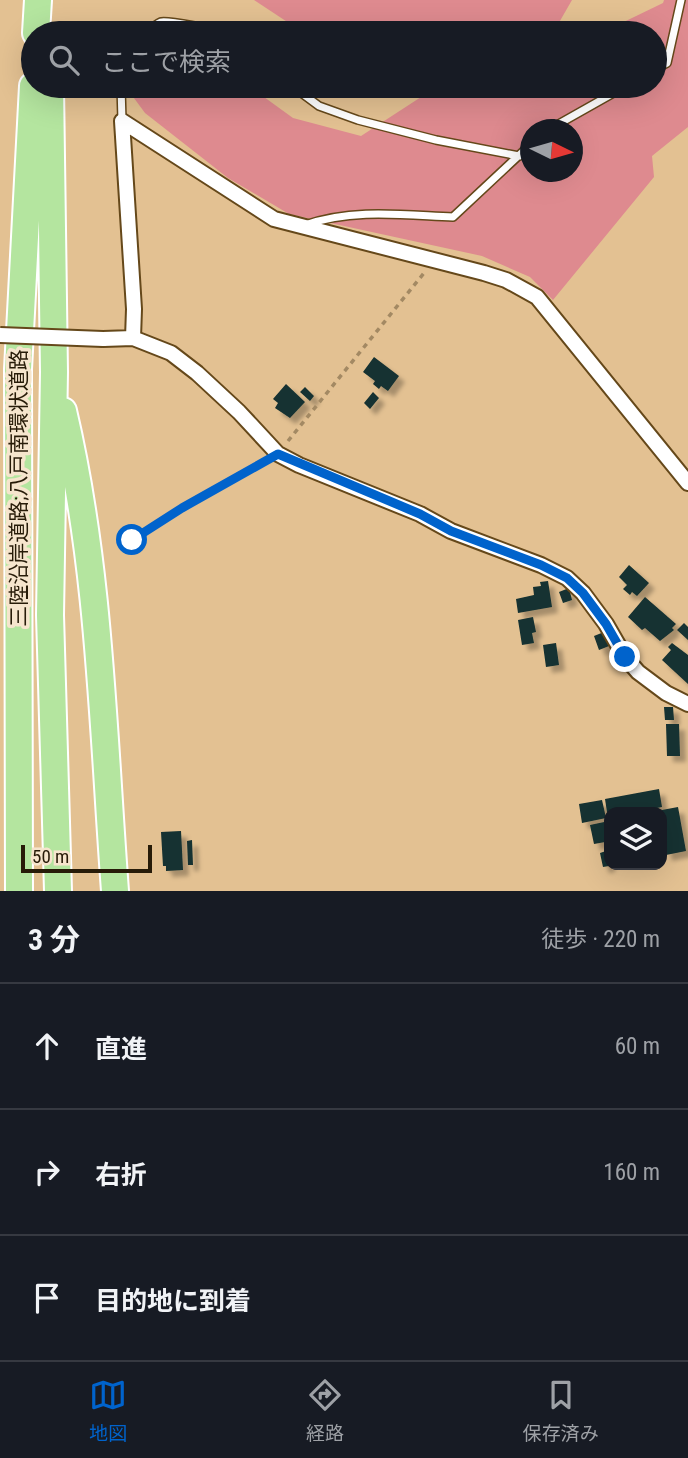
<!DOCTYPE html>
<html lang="ja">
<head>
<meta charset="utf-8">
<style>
	body { margin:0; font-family:"Roboto Condensed","Noto Sans JP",sans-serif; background:#20242c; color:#f1f3f6 }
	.controls { position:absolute; right:21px; bottom:21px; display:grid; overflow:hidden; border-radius:14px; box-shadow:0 7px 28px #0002 }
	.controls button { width:63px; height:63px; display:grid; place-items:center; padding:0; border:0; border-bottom:2px solid #363941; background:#171b24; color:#f1f3f6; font:35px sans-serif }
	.compass { position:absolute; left:520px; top:119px; width:63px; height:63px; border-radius:50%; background:#171b24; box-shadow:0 7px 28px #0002; rotate:95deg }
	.scale { position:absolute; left:21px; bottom:18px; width:131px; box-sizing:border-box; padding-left:7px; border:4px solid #271b08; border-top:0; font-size:19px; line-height:24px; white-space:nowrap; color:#271b08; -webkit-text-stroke:5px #f6e5cd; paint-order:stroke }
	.stop { position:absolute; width:21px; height:21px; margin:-16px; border:5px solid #0063cc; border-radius:50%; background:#fff }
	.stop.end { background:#0063cc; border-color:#fff; box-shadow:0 2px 7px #0008 }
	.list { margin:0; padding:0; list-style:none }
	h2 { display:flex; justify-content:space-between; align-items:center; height:91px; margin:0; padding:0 28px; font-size:30px }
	h2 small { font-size:23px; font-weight:400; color:#9ea1a6 }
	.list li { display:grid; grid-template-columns:46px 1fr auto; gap:21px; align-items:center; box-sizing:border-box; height:126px; padding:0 28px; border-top:2px solid #363941 }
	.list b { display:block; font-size:26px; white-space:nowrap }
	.list em { font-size:23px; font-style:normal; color:#9ea1a6 }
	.icon { flex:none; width:38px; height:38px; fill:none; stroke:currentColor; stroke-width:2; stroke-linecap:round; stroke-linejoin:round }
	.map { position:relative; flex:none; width:688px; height:891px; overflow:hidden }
	.search { position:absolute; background:#171b24; box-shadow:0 7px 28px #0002; left:21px; right:21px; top:21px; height:77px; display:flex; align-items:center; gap:18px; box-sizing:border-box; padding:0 24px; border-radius:38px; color:#9ea1a6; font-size:26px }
	.sheet { height:469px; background:#171b24 }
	nav { display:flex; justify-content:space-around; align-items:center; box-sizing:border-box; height:98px; border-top:2px solid #363941; background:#171b24; font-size:19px; color:#9ea1a6 }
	nav a { display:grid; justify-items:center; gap:4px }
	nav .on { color:#0063cc }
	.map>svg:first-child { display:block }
	.green { fill:#de8a8f; fill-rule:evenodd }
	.building { fill:#143030; filter:url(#shadow) }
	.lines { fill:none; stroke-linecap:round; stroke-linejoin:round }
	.service-casing { stroke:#65481a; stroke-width:10 }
	.minor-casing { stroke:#65481a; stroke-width:18 }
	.motorway-casing { stroke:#fff; stroke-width:30 }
	.path { stroke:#a38963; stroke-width:3.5; stroke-dasharray:5 5; stroke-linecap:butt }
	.service { stroke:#fff; stroke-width:7 }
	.minor { stroke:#fff; stroke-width:14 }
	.motorway { stroke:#b4e59f; stroke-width:26 }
	.minor-bridge-casing { stroke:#65481a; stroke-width:18; stroke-linecap:butt }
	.minor-bridge { stroke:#fff; stroke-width:14 }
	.route { stroke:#0063cc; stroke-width:9 }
	.labels { text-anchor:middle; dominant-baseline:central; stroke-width:7; stroke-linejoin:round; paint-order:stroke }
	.street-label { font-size:21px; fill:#271b08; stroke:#f6e5cd }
</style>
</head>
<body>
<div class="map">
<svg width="688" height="891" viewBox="0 0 688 891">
	<defs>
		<filter id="shadow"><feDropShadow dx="6" dy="6" stdDeviation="2" flood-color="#0004"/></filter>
	</defs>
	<rect width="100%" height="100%" fill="#e3c192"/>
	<path class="green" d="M254,0H572L553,33H304Z
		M664,0H688V127L652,156L654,177L553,300L530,277L482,256L289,214L228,178L145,113L131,94L132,86H249L293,118L361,136L438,86H655V33H601L663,3ZM530,130H572V172H530Z"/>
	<path class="building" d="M374,357L399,376L388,391L381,386L379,389L373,384L375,381L363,372Z
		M286,384L305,402L290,418L275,408L278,403L273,399Z
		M305,387L314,396L310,401L300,392Z
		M373,392L379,398L370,409L364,403Z
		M629,565L649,583L637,596L632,592L630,595L623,589L627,585L619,577Z
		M548,581L552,607L518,613L516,599L534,595L533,587L541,586L540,582Z
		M569,588L572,600L563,603L559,592Z
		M645,597L676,624L672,628L674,630L660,641L645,628L642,630L628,617Z
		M533,617L536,632L532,633L534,643L522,645L518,620Z
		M684,623L688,627V640L677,630Z
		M604,632L609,646L599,650L594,636Z
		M556,643L559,665L546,667L543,645Z
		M672,643L688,655V684L662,660L671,650L668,647Z
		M664,707H673L674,720H665Z
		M666,724H679L680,756H667Z
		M659,789L662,807L637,812H607L605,799Z
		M602,800L606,818L582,823L579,804Z
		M678,807L686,851L666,855L662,834V810Z
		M609,821V866L603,867L600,853L606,851L605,842L594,844L590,825Z
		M181,831L183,870L166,871V866H163L161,832Z
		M192,840L193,865H188L187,841Z"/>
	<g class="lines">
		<defs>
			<path id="service" d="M147,33C151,29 156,24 161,22C166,20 220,30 225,33
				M655,69L667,63L681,0
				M121,86L122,121
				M292,86L319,106L358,120L436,140L519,156
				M548,130L626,86
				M305,225C353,208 404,215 453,217L530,145"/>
			<path id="minor" d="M133,338L134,309L122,121L274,219L484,273L506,280L537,297L688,483
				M103,339L133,338L171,353L197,373L239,412L278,454L299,465L420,514L451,531L541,565L567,578L583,593L606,624L625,657L638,672L666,693L688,704"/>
			<path id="motorway" d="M36,33L38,0
				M50,86L54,372L50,615L58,891
				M63,411C100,568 103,731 115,891
				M19,891L18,369L33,86"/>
		</defs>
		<use href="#service" class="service-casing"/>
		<use href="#minor" class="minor-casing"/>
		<use href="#motorway" class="motorway-casing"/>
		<path class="path" d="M288,441L424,273
			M132,540L182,508L264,462"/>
		<use href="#service" class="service"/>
		<use href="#minor" class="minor"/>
		<use href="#motorway" class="motorway"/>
		<defs>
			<path id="minor-bridge" d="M0,335L103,339"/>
		</defs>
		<use href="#minor-bridge" class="minor-bridge-casing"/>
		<use href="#minor-bridge" class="minor-bridge"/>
	</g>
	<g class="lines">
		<path class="route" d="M132,540L182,508L278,454L420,514L451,531L541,565L567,578L583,593L606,624L625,657"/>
	</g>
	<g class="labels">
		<g class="street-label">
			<text transform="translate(19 488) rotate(-90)">三陸沿岸道路;八戸南環状道路</text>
		</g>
	</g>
</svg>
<div class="controls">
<button><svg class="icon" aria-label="layers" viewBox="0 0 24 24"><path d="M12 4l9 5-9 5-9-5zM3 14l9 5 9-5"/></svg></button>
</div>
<svg class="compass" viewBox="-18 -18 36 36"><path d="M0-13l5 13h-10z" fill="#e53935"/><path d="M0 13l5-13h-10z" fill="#9ea1a6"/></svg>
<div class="scale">50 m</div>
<div class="stop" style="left:132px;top:540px"></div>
<div class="stop end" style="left:625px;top:657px"></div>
<div class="search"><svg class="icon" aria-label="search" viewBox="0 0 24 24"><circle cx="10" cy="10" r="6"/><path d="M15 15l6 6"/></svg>ここで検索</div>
</div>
<section class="sheet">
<h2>3 分<small>徒歩 · 220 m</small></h2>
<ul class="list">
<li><svg class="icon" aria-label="ahead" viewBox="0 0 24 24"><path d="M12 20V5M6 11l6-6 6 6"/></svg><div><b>直進</b></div><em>60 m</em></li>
<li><svg class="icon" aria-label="right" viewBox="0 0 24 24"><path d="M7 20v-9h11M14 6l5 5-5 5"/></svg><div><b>右折</b></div><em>160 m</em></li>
<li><svg class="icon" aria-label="arrive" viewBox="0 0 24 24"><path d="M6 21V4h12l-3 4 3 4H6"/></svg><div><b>目的地に到着</b></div></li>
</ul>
</section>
<nav>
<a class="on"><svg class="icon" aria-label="map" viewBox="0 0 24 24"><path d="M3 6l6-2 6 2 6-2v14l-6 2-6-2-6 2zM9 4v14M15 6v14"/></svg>地図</a>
<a><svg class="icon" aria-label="directions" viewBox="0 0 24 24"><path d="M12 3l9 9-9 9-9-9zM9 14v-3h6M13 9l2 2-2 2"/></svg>経路</a>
<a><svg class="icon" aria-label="saved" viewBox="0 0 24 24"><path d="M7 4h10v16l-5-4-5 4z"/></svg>保存済み</a>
</nav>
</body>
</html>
